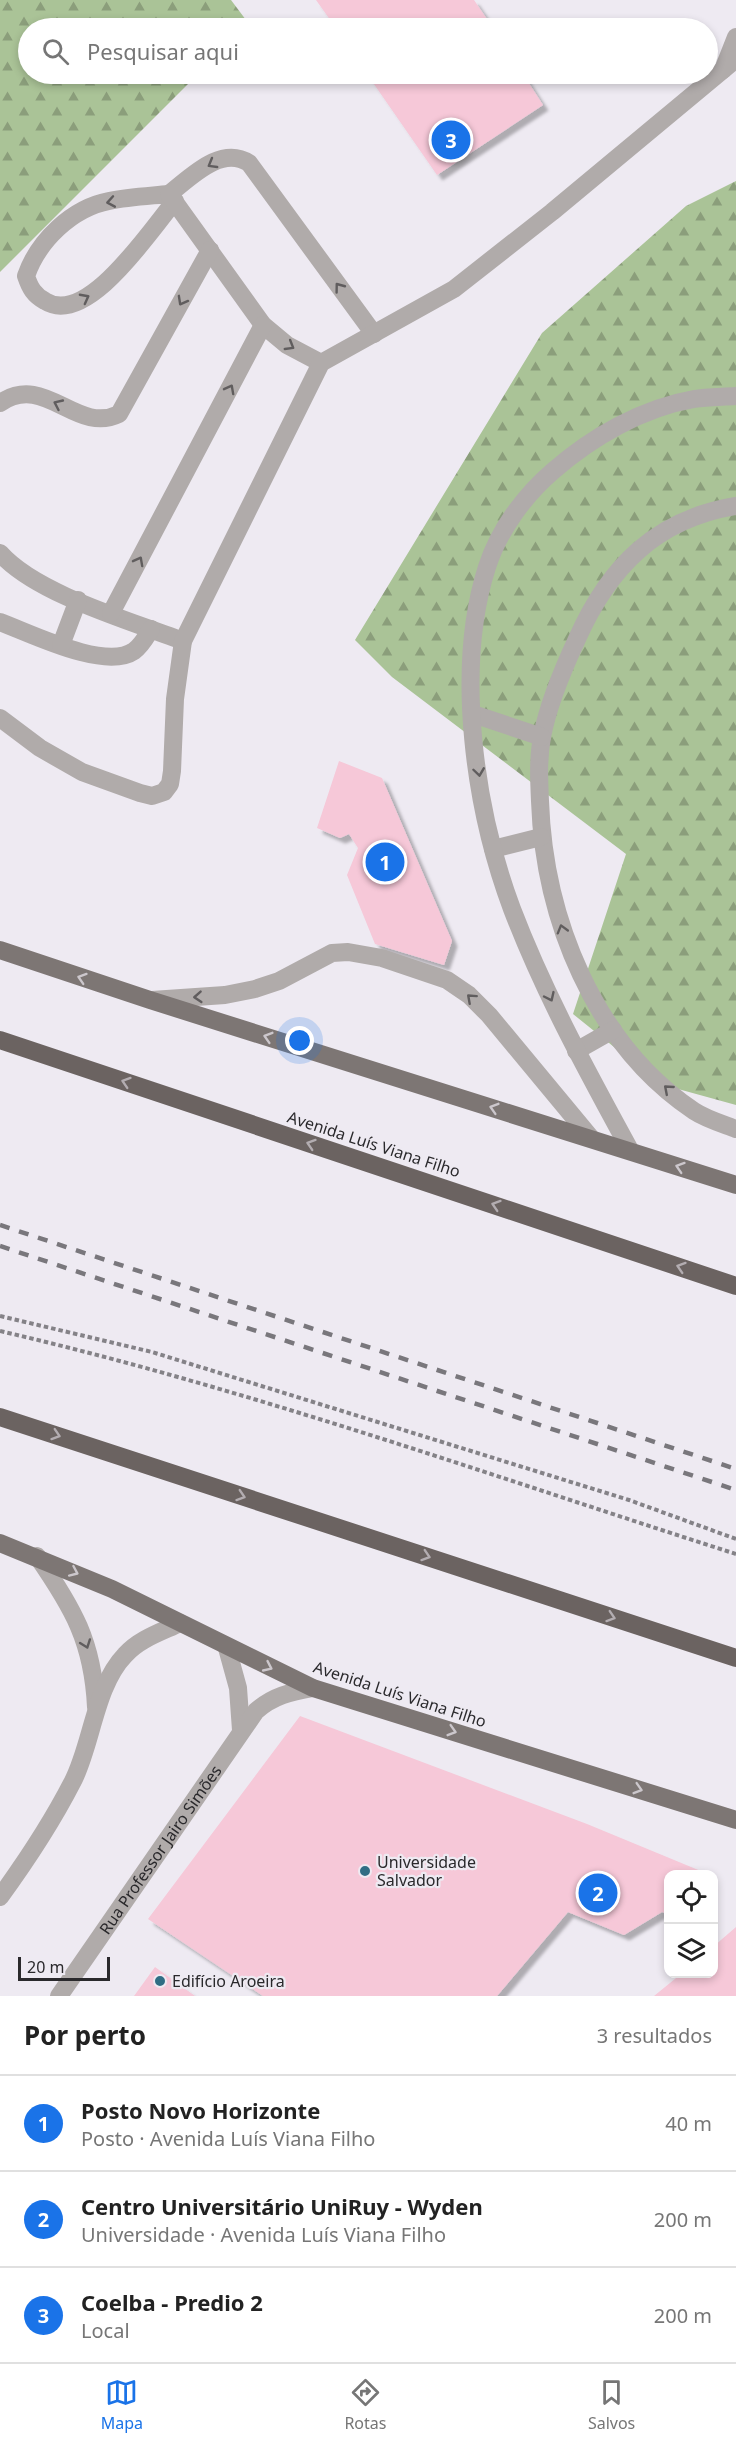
<!DOCTYPE html>
<html lang="pt">
<head>
<meta charset="utf-8">
<style>
	body { margin:0; font-family:"Noto Sans",sans-serif; background:#f2f2f2; color:#222 }
	.controls { position:absolute; right:18px; bottom:18px; display:grid; overflow:hidden; border-radius:12px; box-shadow:0 3px 9px #0003 }
	.controls button { width:54px; height:54px; display:grid; place-items:center; padding:0; border:0; border-bottom:2px solid #e0e0e0; background:#fff; color:#222; font:30px sans-serif }
	.scale { position:absolute; left:18px; bottom:15px; width:92px; box-sizing:border-box; padding-left:6px; border:3px solid #2a292c; border-top:0; font-size:16px; line-height:21px; white-space:nowrap; color:#2a292c; -webkit-text-stroke:4px #eeeaf2; paint-order:stroke }
	.you { position:absolute; left:300px; top:1041px; width:21px; height:21px; margin:-15px; border:4px solid #fff; border-radius:50%; background:#1a73e8; box-shadow:0 0 0 9px #1a73e833 }
	.badge { display:grid; place-items:center; width:39px; height:39px; border-radius:50%; background:#1a73e8; color:#fff; font-size:20px; font-weight:700 }
	.pin { position:absolute; translate:-50% -50%; border:3px solid #fff; box-shadow:0 2px 6px #0006 }
	.list { margin:0; padding:0; list-style:none }
	h2 { display:flex; justify-content:space-between; align-items:center; height:78px; margin:0; padding:0 24px; font-size:26px }
	h2 small { font-size:20px; font-weight:400; color:#767676 }
	.list li { display:grid; grid-template-columns:39px 1fr auto; gap:18px; align-items:center; box-sizing:border-box; height:96px; padding:0 24px; border-top:2px solid #e0e0e0 }
	.list b { display:block; font-size:22px; white-space:nowrap }
	.list p { margin:0; font-size:20px; white-space:nowrap; color:#767676 }
	.list em { font-size:20px; font-style:normal; color:#767676 }
	.icon { flex:none; width:33px; height:33px; fill:none; stroke:currentColor; stroke-width:2; stroke-linecap:round; stroke-linejoin:round }
	.map { position:relative; flex:none; width:736px; height:1996px; overflow:hidden }
	.search { position:absolute; background:#fff; box-shadow:0 3px 9px #0003; left:18px; right:18px; top:18px; height:66px; display:flex; align-items:center; gap:15px; box-sizing:border-box; padding:0 21px; border-radius:33px; color:#767676; font-size:22px }
	.sheet { height:366px; background:#fff }
	nav { display:flex; justify-content:space-around; align-items:center; box-sizing:border-box; height:84px; border-top:2px solid #e0e0e0; background:#fff; font-size:16px; color:#767676 }
	nav a { display:grid; justify-items:center; gap:3px }
	nav .on { color:#1a73e8 }
	.map>svg:first-child { display:block }
	.forest { fill:url(#forest-firs) }
	.building { fill:#f6c8d8; filter:url(#shadow) }
	.lines { fill:none; stroke-linecap:round; stroke-linejoin:round }
	.path { stroke:#848287; stroke-width:4; stroke-dasharray:4.5 3; stroke-linecap:butt }
	.minor { stroke:#b0abaa; stroke-width:18 }
	.major { stroke:#7d7674; stroke-width:18 }
	.highway { stroke:#6b6361; stroke-width:18 }
	.rail { stroke:#79777c; stroke-width:4.5; stroke-dasharray:10 10; stroke-linecap:butt }
	.oneway { stroke:#605d5e }
	.oneway2 { stroke:#ccc7cc }
	.oneway3 { stroke:#b3adb1 }
	.poi-dot { fill:#306d84; stroke:#eeeaf2; stroke-width:2 }
	.labels { text-anchor:middle; dominant-baseline:central; stroke-width:4.5; stroke-linejoin:round; paint-order:stroke }
	.street-label { font-size:16px; fill:#2a292c; stroke:#eeeaf2 }
	.poi-label { font-size:16px; fill:#2a292c; stroke:#eeeaf2; text-anchor:start }
</style>
</head>
<body>
<div class="map">
<svg width="736" height="1996" viewBox="0 0 736 1996">
	<defs>
		<pattern id="forest-firs" width="22" height="20" patternUnits="userSpaceOnUse" patternTransform="scale(1.5)"><rect width="22" height="20" fill="#aac397"/><path d="M5 1l3.5 6h-7zM16 11l3.5 6h-7z" fill="#8b9e7b"/></pattern>
		<filter id="shadow"><feDropShadow dx="5.5" dy="5.5" stdDeviation="1.5" flood-color="#0004"/></filter>
	</defs>
	<rect width="100%" height="100%" fill="#eeeaf2"/>
	<path class="forest" d="M0,0H231L249,24L244,28H28V74H198L0,272Z
		M736,181V1105L660,1084L573,1014L626,854L392,677L355,640L542,333L686,206Z"/>
	<path class="building" d="M316,0H474L493,28H336Z
		M367,74H523L543,105L437,175Z
		M339,761L382,778L452,941L444,965L375,944L347,875L358,848L349,834L340,838L317,828Z
		M300,1716L587,1824L708,1874H668V1914L662,1912L624,1935L568,1912L497,1996H263L148,1919Z
		M736,1927V1996H654L681,1974H714V1946Z
		M155,1967L195,1996H134Z"/>
	<g class="lines">
		<path class="path" d="M0,1316L152,1352L629,1500L736,1539
			M0,1331C250,1389 492,1476 736,1554"/>
		<g class="minor">
			<path d="M723,70L736,37"/>
			<path d="M169,194C149,196 128,197 109,201C72,208 38,241 26,276C30,288 34,295 45,301C87,328 151,229 175,201"/>
			<path d="M321,363L287,345L263,325L169,194C191,177 221,145 249,163L374,334"/>
			<path d="M0,403C45,372 76,435 119,414L210,250"/>
			<path d="M736,506C656,519 609,567 577,639C563,669 548,704 542,737C538,758 539,780 540,801C544,918 594,1044 694,1111C706,1119 723,1124 736,1129"/>
			<path d="M0,553C36,594 131,621 183,641"/>
			<path d="M111,613L263,325"/>
			<path d="M0,622C30,633 105,671 134,651C142,645 146,637 151,629"/>
			<path d="M61,645L78,600"/>
			<path d="M473,714L542,737"/>
			<path d="M0,718L40,748L82,772L140,793L152,796L164,792L170,784L172,771L175,699L183,641L321,363L454,289L552,212L736,59"/>
			<path d="M493,849L541,837"/>
			<path d="M152,1000L225,995L255,989L279,981L332,953L348,952L382,958L447,980L469,995L489,1015L591,1138"/>
			<path d="M576,1051L613,1030"/>
			<path d="M630,1150C587,1071 544,993 512,909C475,810 454,670 487,567C499,530 524,496 553,471C592,437 642,408 694,399C707,397 722,397 736,396"/>
			<path d="M37,1556C73,1608 93,1642 96,1707"/>
			<path d="M227,1648L238,1688L241,1730"/>
			<path d="M0,1897C27,1860 52,1822 73,1781C92,1744 95,1686 125,1655C139,1639 161,1632 180,1623"/>
			<path id="s1" d="M59,1996L256,1711C273,1696 290,1692 313,1688"/>
		</g>
		<path class="major" d="M0,950L150,1000L736,1185
			M0,1543L112,1589L313,1688L736,1820"/>
		<path class="highway" d="M0,1040L736,1286
			M0,1417L736,1658"/>
		<path class="rail" d="M0,1225L736,1469
			M0,1246L736,1490"/>
	</g>
	<defs><path id="oneway-chevron" d="M-2-3.5L2.5 0L-2 3.5" fill="none" stroke-width="1.6" stroke-linecap="round" stroke-linejoin="round" transform="scale(1.5)"/></defs>
	<g class="oneway">
		<use href="#oneway-chevron" transform="translate(212 164) rotate(150)"/>
		<use href="#oneway-chevron" transform="translate(111 202) rotate(170)"/>
		<use href="#oneway-chevron" transform="translate(339 287) rotate(-127)"/>
		<use href="#oneway-chevron" transform="translate(85 298) rotate(-28)"/>
		<use href="#oneway-chevron" transform="translate(182 301) rotate(119)"/>
		<use href="#oneway-chevron" transform="translate(290 346) rotate(31)"/>
		<use href="#oneway-chevron" transform="translate(230 389) rotate(-62)"/>
		<use href="#oneway-chevron" transform="translate(58 404) rotate(-155)"/>
		<use href="#oneway-chevron" transform="translate(139 561) rotate(-62)"/>
		<use href="#oneway-chevron" transform="translate(479 772) rotate(82)"/>
		<use href="#oneway-chevron" transform="translate(562 929) rotate(-106)"/>
		<use href="#oneway-chevron" transform="translate(198 997) rotate(176)"/>
		<use href="#oneway-chevron" transform="translate(550 997) rotate(65)"/>
		<use href="#oneway-chevron" transform="translate(471 998) rotate(-138)"/>
		<use href="#oneway-chevron" transform="translate(668 1089) rotate(-139)"/>
		<use href="#oneway-chevron" transform="translate(86 1644) rotate(70)"/>
	</g>
	<g class="oneway2">
		<use href="#oneway-chevron" transform="translate(82 978) rotate(-162)"/>
		<use href="#oneway-chevron" transform="translate(268 1037) rotate(-163)"/>
		<use href="#oneway-chevron" transform="translate(494 1108) rotate(-163)"/>
		<use href="#oneway-chevron" transform="translate(680 1167) rotate(-162)"/>
		<use href="#oneway-chevron" transform="translate(74 1572) rotate(24)"/>
		<use href="#oneway-chevron" transform="translate(268 1667) rotate(25)"/>
		<use href="#oneway-chevron" transform="translate(452 1731) rotate(17)"/>
		<use href="#oneway-chevron" transform="translate(638 1789) rotate(17)"/>
	</g>
	<g class="oneway3">
		<use href="#oneway-chevron" transform="translate(126 1082) rotate(-162)"/>
		<use href="#oneway-chevron" transform="translate(311 1144) rotate(-162)"/>
		<use href="#oneway-chevron" transform="translate(496 1205) rotate(-162)"/>
		<use href="#oneway-chevron" transform="translate(681 1267) rotate(-162)"/>
		<use href="#oneway-chevron" transform="translate(56 1435) rotate(18)"/>
		<use href="#oneway-chevron" transform="translate(241 1496) rotate(18)"/>
		<use href="#oneway-chevron" transform="translate(426 1556) rotate(18)"/>
		<use href="#oneway-chevron" transform="translate(611 1617) rotate(18)"/>
	</g>
	<g class="poi-dot">
		<circle cx="365" cy="1871" r="6"/>
		<circle cx="160" cy="1981" r="6"/>
	</g>
	<g class="labels">
		<g class="street-label">
			<text transform="translate(374 1144) rotate(18)">Avenida Luís Viana Filho</text>
			<text transform="translate(400 1694) rotate(18)">Avenida Luís Viana Filho</text>
			<text stroke="none"><textPath href="#s1" startOffset="178">Rua Professor Jairo Simões</textPath></text>
		</g>
		<g class="poi-label">
			<text x="377" y="1862">Universidade<tspan x="377" dy="18">Salvador</tspan></text>
			<text x="172" y="1981">Edifício Aroeira</text>
		</g>
	</g>
</svg>
<div class="controls">
<button><svg class="icon" aria-label="locate" viewBox="0 0 24 24"><circle cx="12" cy="12" r="6"/><path d="M12 2v4M12 18v4M2 12h4M18 12h4"/></svg></button>
<button><svg class="icon" aria-label="layers" viewBox="0 0 24 24"><path d="M12 4l9 5-9 5-9-5zM3 14l9 5 9-5"/></svg></button>
</div>
<div class="scale">20 m</div>
<div class="you"></div>
<div class="pin badge" style="left:385px;top:862px">1</div>
<div class="pin badge" style="left:598px;top:1893px">2</div>
<div class="pin badge" style="left:451px;top:140px">3</div>
<div class="search"><svg class="icon" aria-label="search" viewBox="0 0 24 24"><circle cx="10" cy="10" r="6"/><path d="M15 15l6 6"/></svg>Pesquisar aqui</div>
</div>
<section class="sheet">
<h2>Por perto<small>3 resultados</small></h2>
<ul class="list">
<li><span class="badge">1</span><div><b>Posto Novo Horizonte</b><p>Posto · Avenida Luís Viana Filho</p></div><em>40 m</em></li>
<li><span class="badge">2</span><div><b>Centro Universitário UniRuy - Wyden</b><p>Universidade · Avenida Luís Viana Filho</p></div><em>200 m</em></li>
<li><span class="badge">3</span><div><b>Coelba - Predio 2</b><p>Local</p></div><em>200 m</em></li>
</ul>
</section>
<nav>
<a class="on"><svg class="icon" aria-label="map" viewBox="0 0 24 24"><path d="M3 6l6-2 6 2 6-2v14l-6 2-6-2-6 2zM9 4v14M15 6v14"/></svg>Mapa</a>
<a><svg class="icon" aria-label="directions" viewBox="0 0 24 24"><path d="M12 3l9 9-9 9-9-9zM9 14v-3h6M13 9l2 2-2 2"/></svg>Rotas</a>
<a><svg class="icon" aria-label="saved" viewBox="0 0 24 24"><path d="M7 4h10v16l-5-4-5 4z"/></svg>Salvos</a>
</nav>
</body>
</html>
